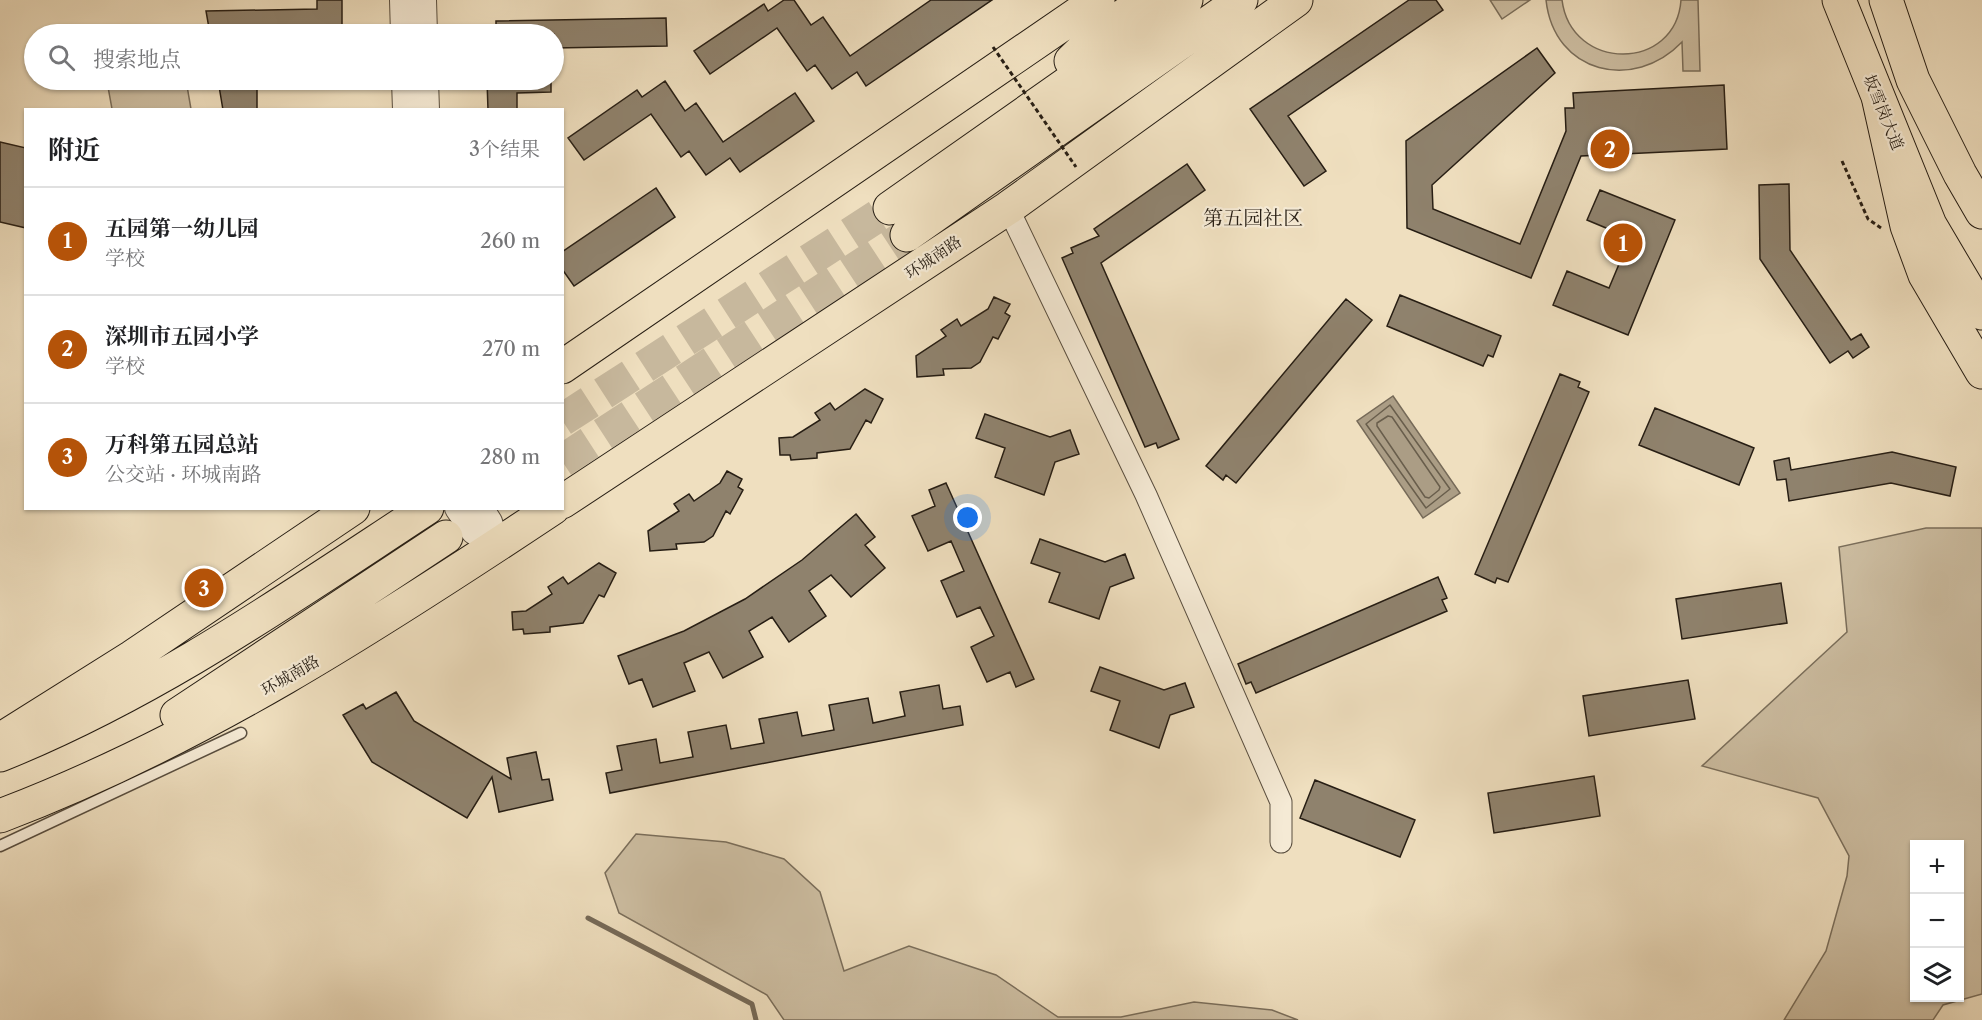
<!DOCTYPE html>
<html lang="zh">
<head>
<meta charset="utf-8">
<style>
	body { margin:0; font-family:"Libre Caslon Text","Noto Serif SC",serif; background:#f2f2f2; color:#202124 }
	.controls { position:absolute; right:18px; bottom:18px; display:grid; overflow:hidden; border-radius:0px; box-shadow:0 2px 4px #0004 }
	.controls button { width:54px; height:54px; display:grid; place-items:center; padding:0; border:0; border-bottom:2px solid #e0e0e0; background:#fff; color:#202124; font:30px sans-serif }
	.you { position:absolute; left:968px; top:518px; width:21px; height:21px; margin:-15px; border:4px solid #fff; border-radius:50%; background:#1a73e8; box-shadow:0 0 0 9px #1a73e833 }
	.badge { display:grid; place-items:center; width:39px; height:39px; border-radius:50%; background:#b45309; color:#fff; font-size:20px; font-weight:700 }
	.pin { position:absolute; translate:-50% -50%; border:3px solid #fff; box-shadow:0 2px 6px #0006 }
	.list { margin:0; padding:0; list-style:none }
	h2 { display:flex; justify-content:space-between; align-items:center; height:78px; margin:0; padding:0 24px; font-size:26px }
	h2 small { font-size:20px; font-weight:400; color:#757577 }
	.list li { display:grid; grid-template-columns:39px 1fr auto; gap:18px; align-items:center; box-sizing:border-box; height:108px; padding:0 24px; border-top:2px solid #e0e0e0 }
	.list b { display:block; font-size:22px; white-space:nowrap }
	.list p { margin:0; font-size:20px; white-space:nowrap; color:#757577 }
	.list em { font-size:20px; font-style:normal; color:#757577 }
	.icon { flex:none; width:33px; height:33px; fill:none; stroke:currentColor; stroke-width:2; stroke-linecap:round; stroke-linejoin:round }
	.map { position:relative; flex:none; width:1982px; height:1020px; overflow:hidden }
	.search { position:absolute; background:#fff; box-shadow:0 2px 4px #0004; left:24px; top:24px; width:540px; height:66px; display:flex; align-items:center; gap:15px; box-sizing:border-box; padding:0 21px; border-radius:33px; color:#757577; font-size:22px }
	.panel { position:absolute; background:#fff; box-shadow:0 2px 4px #0004; left:24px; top:108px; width:540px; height:402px; border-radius:0px }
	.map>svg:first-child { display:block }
	.green { fill:#cdbea2; stroke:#7a6e5b; stroke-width:1.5; fill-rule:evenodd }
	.water { fill:#ab9d85; stroke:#766a58; stroke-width:1.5 }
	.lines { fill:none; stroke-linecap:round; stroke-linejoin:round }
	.shore { stroke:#695e4c; stroke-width:1.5 }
	.stream { stroke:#766a58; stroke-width:5 }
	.building { fill:#8f826d; stroke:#271e14; stroke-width:1.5 }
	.primary-tunnel { stroke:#c7b89d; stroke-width:33; stroke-dasharray:33 16; stroke-linecap:butt }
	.service-casing { stroke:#594e3f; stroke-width:13 }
	.minor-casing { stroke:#594e3f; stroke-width:23 }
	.tertiary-casing { stroke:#594e3f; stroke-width:28 }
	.primary-casing { stroke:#271e14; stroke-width:35 }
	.trunk-casing { stroke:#271e14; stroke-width:35 }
	.path { stroke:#271e14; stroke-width:3; stroke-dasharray:4.5 3; stroke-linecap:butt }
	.service { stroke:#f5ead5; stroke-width:10 }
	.minor { stroke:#f5ead5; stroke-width:21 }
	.tertiary { stroke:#f5ead5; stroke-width:26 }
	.primary { stroke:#efdfbf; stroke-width:33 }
	.trunk { stroke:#efdfbf; stroke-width:33 }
	.path-bridge { stroke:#271e14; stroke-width:3; stroke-dasharray:4.5 3; stroke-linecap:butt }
	.labels { text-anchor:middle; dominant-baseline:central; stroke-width:4.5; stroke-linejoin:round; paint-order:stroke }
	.street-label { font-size:16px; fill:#271e14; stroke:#f5ead5 }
	.quarter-label { font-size:20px; fill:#271e14; stroke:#f5ead5 }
</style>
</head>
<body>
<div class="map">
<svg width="1982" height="1020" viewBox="0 0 1982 1020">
	<rect width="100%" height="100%" fill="#efdfbf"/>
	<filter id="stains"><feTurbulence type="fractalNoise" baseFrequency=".00333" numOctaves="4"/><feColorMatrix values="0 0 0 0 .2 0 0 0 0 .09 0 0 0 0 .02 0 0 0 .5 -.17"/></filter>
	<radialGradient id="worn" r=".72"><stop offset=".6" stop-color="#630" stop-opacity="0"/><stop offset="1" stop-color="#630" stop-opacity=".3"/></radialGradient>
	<path class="green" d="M1490,0H1530L1502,19Z
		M1546,0H1562C1571,72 1676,72 1681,0H1698L1700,71H1683L1682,42C1634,92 1554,74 1546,0Z
		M155,80H186L191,109H112L108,87Z
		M1926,528H1982V994L1943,1005L1933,1020H1784L1826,951L1847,876L1849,856L1818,798L1702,766L1847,632L1839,547ZM1914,844H1960V998H1914Z
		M636,834L726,842L784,859L820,892L844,971L909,946L996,975L1058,1017H1121L1194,1002L1272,1010L1298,1020H784L767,995L619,913L605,873Z"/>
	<path class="water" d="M1393,396L1460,493L1423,518L1357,421Z"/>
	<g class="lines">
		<path class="shore" d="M1390,405L1450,489L1426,508L1366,424Z
			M1388,416L1392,417L1440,487L1439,490L1429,498L1425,497L1377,426V423Z"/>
		<path class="stream" d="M588,918L752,1004L756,1020"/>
	</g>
	<path class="building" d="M317,0H342V34H210L206,11L317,9Z
		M784,0H794L811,25L823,17L850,56L931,0H992L866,86L857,72L832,89L815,65L807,71L777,28L710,74L694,51L764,4L768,11Z
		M1409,0H1436L1443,10L1288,116L1326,171L1304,186L1250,109Z
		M666,18L667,46L554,48V34H496V21Z
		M1537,48L1555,73L1432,185L1433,209L1520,244L1566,131L1565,108H1574L1573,93L1724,85L1727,149L1581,156L1531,278L1407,228L1406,141Z
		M218,80H257V110H223Z
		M487,80H551V92L517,93V110H488Z
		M665,81L685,111L696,103L723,142L795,93L814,121L740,172L730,158L706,175L689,151L681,157L651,114L584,160L568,138L637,90L642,97Z
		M0,142L26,148V228L0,222Z
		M1187,164L1205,190L1101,263L1179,439L1158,448L1156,443L1145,447L1062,258L1073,253L1071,248L1099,236L1094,229Z
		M1789,184L1790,250L1851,340L1861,334L1869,347L1853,358L1848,351L1830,363L1760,259L1759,185Z
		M656,188L675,217L574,286L562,269V252Z
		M1600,190L1675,220L1628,335L1553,305L1567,271L1609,288L1630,238L1587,220Z
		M1400,295L1501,336L1493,357L1488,355L1483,366L1387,326Z
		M994,297L1010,304L1005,313L1010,316L998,339L993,337L980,362L971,368L943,369L944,375L917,377L916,356L946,336L941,330L957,319L961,326L988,309Z
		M1346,299L1372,320L1236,483L1226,475L1223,480L1206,466Z
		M1560,374L1580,382L1578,387L1589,392L1508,582L1497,578L1495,583L1475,574Z
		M865,389L883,399L871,423L866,420L850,449L817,453V458L791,460L790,455H780L779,438L793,437L820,420L815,413L830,403L835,410Z
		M1655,408L1754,448L1739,485L1639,445Z
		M985,414L1050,437L1070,430L1079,454L1055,462L1044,495L995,477L1005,448L976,438Z
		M1892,452L1956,467L1950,496L1891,483L1789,501L1786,479L1777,480L1774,461L1789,458L1791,470Z
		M727,471L742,479L738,487L743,490L730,514L726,511L713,536L704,542L676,544L677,549L650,551L648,531L679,511L674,504L689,494L694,501L720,483Z
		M946,483L1034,679L1016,687L1010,672L987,682L971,647L994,636L980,607L957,617L941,581L964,571L951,541L928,551L912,516L935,506L929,490Z
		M856,514L875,537L865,545L885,568L851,597L831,575L809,591L826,616L789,642L772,617L749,631L763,657L723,678L709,652L684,663L695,691L653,707L642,679L629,684L618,656L684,631L745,599L802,560Z
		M1040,539L1105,562L1125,554L1134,578L1110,587L1099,619L1049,602L1060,573L1031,563Z
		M599,563L616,573L604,597L599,595L583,623L550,627V632L524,634L523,629L513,630L512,612L526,611L552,594L548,587L563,577L568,584Z
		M1438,577L1447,598L1442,600L1447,611L1256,693L1251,682L1246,684L1238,664Z
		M1781,583L1787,623L1682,639L1676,599Z
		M1100,667L1164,690L1185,683L1194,707L1170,715L1159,748L1110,730L1120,701L1091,691Z
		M1688,680L1695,719L1589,736L1583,696Z
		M939,685L943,709L960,706L963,725L610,793L606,773L622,770L617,746L656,739L660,763L693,757L688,732L726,725L731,749L764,743L759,719L797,712L802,736L834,730L829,705L868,698L873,723L905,716L900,692Z
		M396,692L414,721L511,779L507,758L536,752L542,780L549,779L553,800L499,812L492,777L467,818L372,762L343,715L363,704L366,709Z
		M1594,776L1600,816L1494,833L1488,793Z
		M1315,780L1415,820L1400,857L1300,818Z"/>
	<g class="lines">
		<path class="primary-tunnel" d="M562,420L890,208
			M562,461L907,235"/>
		<defs>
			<path id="service" d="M0,846L241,733"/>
			<path id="minor" d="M1008,208L1146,495L1281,802V842"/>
			<path id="tertiary" d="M403,0L404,34
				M423,0L424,34
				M405,80L406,110
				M425,80L426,110
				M458,508L474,531L497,546
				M480,508L489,522L497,546"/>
			<path id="primary" d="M1839,0L1930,225L1982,313
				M1886,0L1913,80L1960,174L1982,212
				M1071,61L1103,30L1146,0
				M890,208L1186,0
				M907,235L1241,0
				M562,367L1098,0
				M562,502L1008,208L1296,0
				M177,715L446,537
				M8,735L132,657L353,508
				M0,755C154,693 288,599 427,508
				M0,816C198,741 377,625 553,508"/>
			<path id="trunk" d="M1879,101L1907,226L1925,275L1982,372"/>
		</defs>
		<use href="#service" class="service-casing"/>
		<use href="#minor" class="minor-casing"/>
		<use href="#tertiary" class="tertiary-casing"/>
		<use href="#primary" class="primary-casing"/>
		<use href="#trunk" class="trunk-casing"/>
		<path class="path" d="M1842,161L1868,219L1881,228"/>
		<use href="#service" class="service"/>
		<use href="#minor" class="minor"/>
		<use href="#tertiary" class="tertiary"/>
		<use href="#primary" class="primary"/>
		<use href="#trunk" class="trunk"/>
		<path class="path-bridge" d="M993,47L1076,167"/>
	</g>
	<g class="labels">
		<g class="street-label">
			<text transform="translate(1884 112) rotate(68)">坂雪岗大道</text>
			<text transform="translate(933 257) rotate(-34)">环城南路</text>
			<text transform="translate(290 675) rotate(-30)">环城南路</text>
		</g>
		<g class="quarter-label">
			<text x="1253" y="218">第五园社区</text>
		</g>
	</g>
	<rect width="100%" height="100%" filter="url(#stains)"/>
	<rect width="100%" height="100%" fill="url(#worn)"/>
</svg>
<div class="controls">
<button>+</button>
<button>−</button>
<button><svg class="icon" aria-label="layers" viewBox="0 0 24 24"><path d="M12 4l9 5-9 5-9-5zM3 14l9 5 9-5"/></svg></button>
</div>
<div class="you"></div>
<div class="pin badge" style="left:1623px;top:243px">1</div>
<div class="pin badge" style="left:1610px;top:149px">2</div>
<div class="pin badge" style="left:204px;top:588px">3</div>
<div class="search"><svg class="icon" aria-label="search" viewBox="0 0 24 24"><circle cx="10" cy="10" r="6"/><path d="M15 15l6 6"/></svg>搜索地点</div>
<section class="panel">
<h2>附近<small>3个结果</small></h2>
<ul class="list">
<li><span class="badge">1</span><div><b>五园第一幼儿园</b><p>学校</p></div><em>260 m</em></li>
<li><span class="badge">2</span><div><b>深圳市五园小学</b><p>学校</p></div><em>270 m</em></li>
<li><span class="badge">3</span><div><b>万科第五园总站</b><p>公交站 · 环城南路</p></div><em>280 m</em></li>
</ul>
</section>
</div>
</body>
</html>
